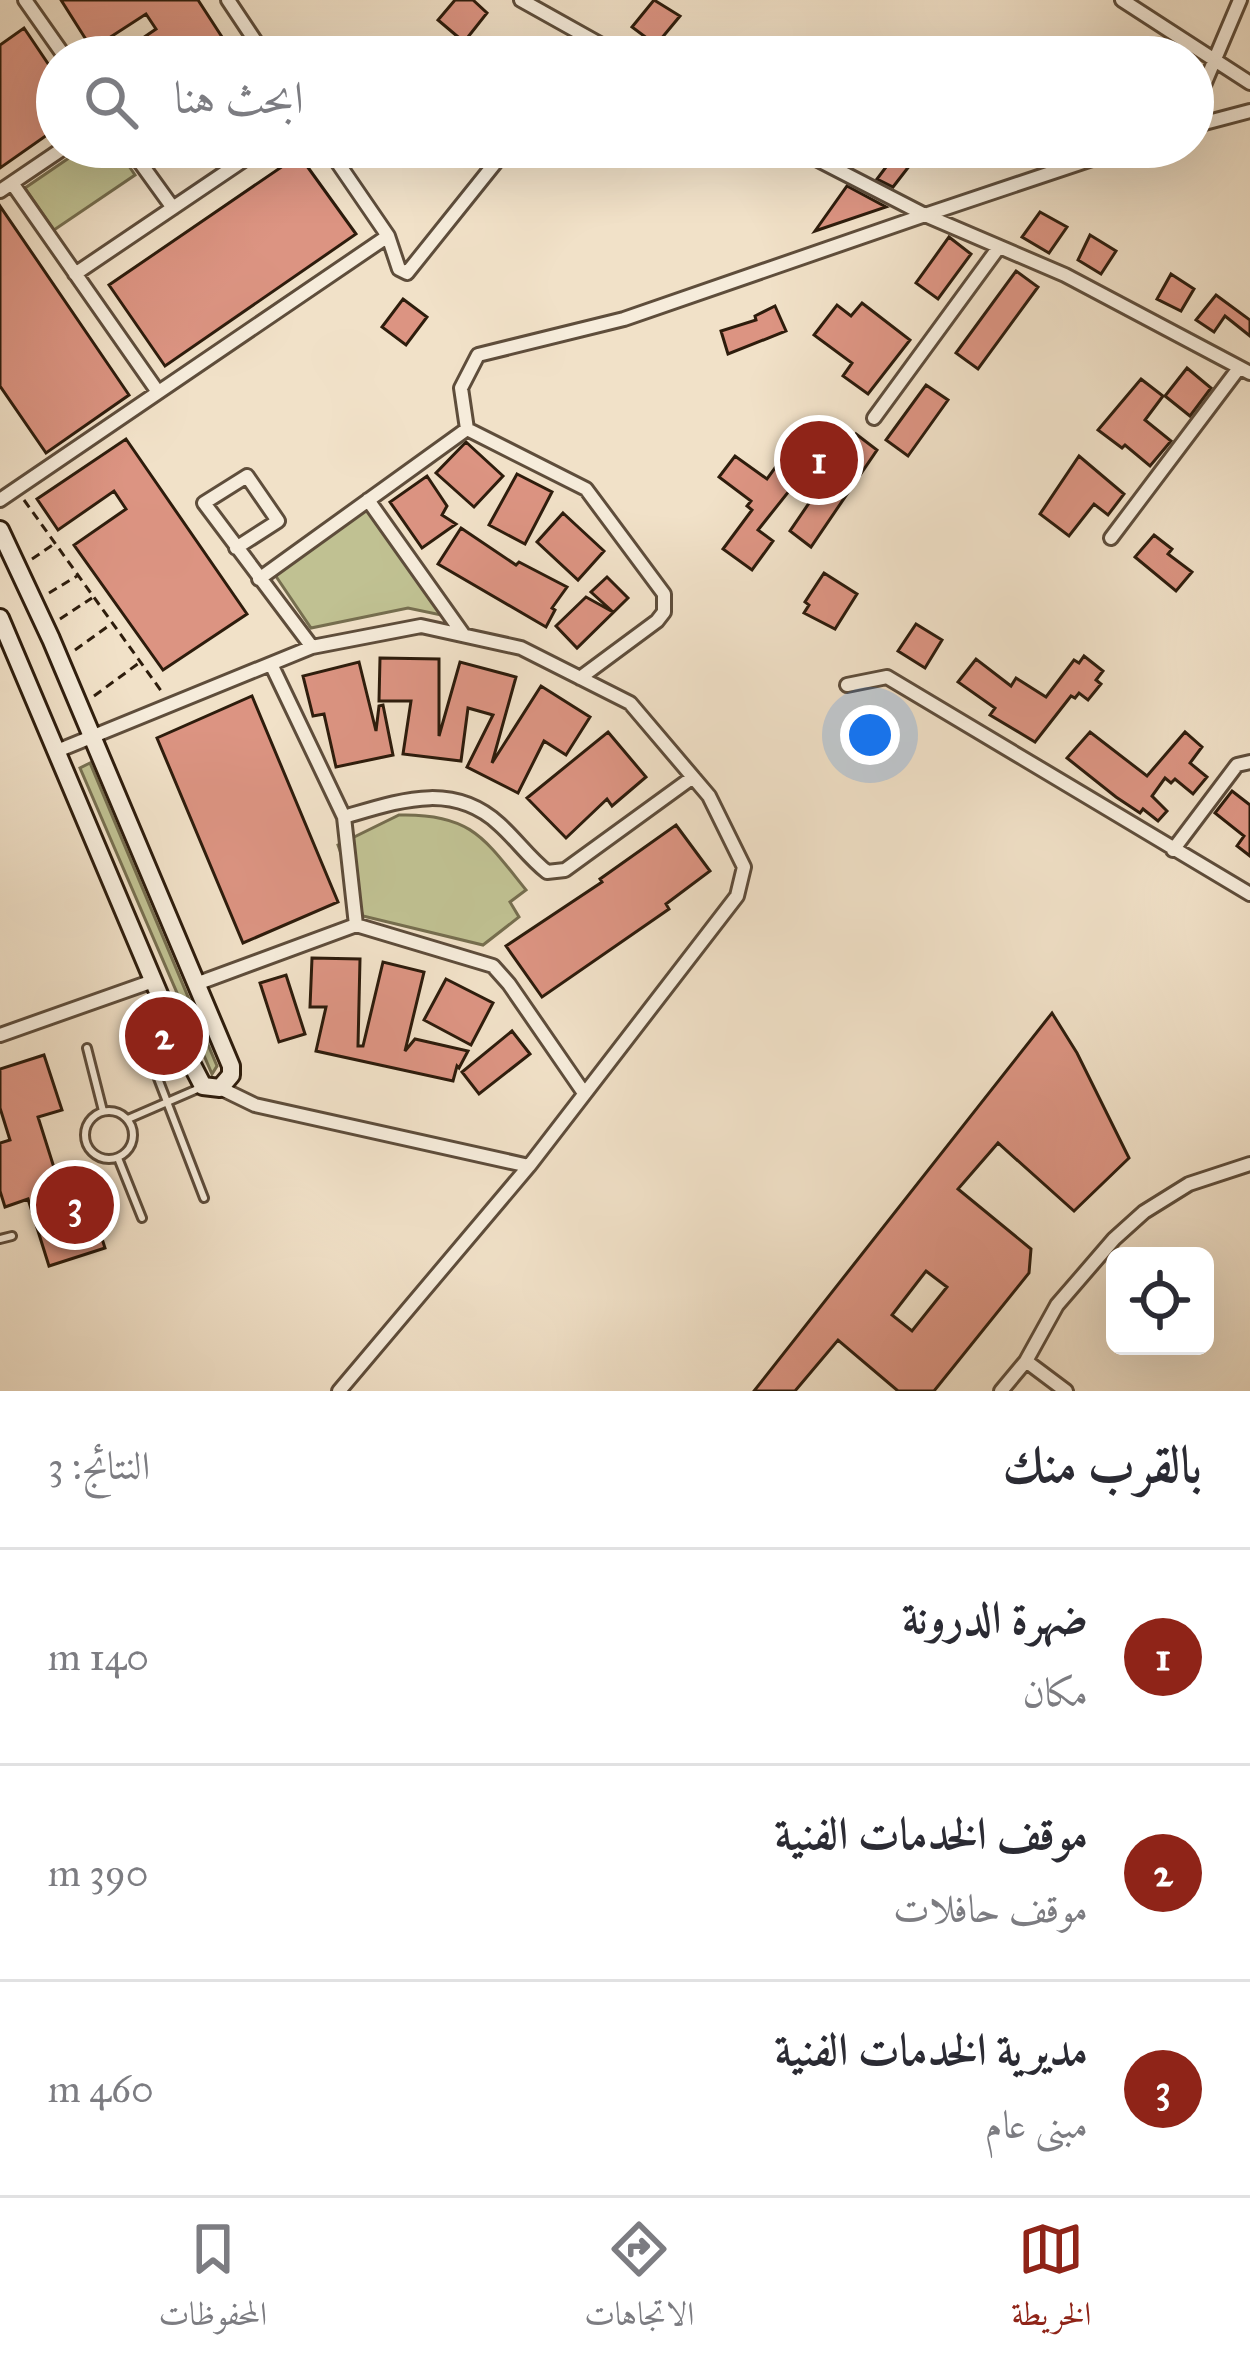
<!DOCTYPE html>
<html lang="ar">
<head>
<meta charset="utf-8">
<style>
	body { margin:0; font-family:"IM FELL Great Primer",Amiri,serif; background:#f2f2f3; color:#2b2b33; direction:rtl }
	.controls { position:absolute; right:36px; bottom:36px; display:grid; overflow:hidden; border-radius:18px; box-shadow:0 12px 48px #0002 }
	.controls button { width:108px; height:108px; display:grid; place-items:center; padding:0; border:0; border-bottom:3px solid #e1e1e2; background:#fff; color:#2b2b33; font:60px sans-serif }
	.you { position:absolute; left:870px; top:735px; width:42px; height:42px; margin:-30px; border:9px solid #fff; border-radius:50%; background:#1a73e8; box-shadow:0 0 0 18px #1a73e833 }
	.badge { display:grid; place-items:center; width:78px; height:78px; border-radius:50%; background:#8f2418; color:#fff; font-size:39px; font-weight:700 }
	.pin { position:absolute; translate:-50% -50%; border:6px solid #fff; box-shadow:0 3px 12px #0006 }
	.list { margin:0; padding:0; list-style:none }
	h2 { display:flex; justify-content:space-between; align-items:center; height:156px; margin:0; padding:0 48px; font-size:51px }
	h2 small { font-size:39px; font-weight:400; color:#7c7c81 }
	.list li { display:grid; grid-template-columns:78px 1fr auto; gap:36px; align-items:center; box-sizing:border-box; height:216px; padding:0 48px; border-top:3px solid #e1e1e2 }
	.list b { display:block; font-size:45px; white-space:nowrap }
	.list p { margin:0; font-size:39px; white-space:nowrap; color:#7c7c81 }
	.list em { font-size:39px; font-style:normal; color:#7c7c81 }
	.icon { flex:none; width:66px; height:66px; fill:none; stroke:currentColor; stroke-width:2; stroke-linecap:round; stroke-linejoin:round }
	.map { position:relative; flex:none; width:1250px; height:1391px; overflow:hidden; direction:ltr }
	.search { position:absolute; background:#fff; box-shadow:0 12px 48px #0002; left:36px; right:36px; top:36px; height:132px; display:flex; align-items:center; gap:30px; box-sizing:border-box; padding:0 42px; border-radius:66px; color:#7c7c81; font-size:45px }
	.sheet { height:804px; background:#fff }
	nav { display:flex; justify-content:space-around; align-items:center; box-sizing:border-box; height:168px; border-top:3px solid #e1e1e2; background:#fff; font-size:33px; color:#7c7c81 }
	nav a { display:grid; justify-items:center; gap:6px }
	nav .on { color:#8f2418 }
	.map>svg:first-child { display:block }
	.green { fill:#c0c192; stroke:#766e4f; stroke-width:3 }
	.building { fill:#dc9482; stroke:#2d1c0c; stroke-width:3; fill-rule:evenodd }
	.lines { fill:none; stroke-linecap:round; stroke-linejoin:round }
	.lane-casing { stroke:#5e4d3b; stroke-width:12 }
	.street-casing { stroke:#5e4d3b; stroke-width:18 }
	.secondary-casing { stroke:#2d1c0c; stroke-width:22 }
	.path { stroke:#2d1c0c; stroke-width:3; stroke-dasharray:9 6; stroke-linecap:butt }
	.lane { stroke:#f6ecdb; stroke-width:6 }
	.street { stroke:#f6ecdb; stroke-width:12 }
	.secondary { stroke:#f6ecdb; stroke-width:16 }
</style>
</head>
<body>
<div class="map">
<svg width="1250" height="1391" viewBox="0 0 1250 1391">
	<rect width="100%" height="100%" fill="#f1e1c8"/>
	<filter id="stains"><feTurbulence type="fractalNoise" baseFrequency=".00167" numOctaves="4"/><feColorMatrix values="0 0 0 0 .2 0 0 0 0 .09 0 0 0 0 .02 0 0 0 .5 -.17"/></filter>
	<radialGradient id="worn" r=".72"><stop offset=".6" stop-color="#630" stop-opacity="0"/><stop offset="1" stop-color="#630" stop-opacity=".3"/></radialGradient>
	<path class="green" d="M85,147H116L135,175L54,230L25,188Z
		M359,507L370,512L446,616L408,608L311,628L271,569Z
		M90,763L217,1066L212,1074L80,768Z
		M399,815C471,813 485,839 526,890L510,902L519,917L483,945L363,916L338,845Z"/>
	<path class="building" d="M61,0H198L235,57H115L156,29L146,14L92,49Z
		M455,0H473L487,13L464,42L438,20Z
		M654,0L680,16L656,45L632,27Z
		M24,28L57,77V128L0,168V45Z
		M901,147H924L893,187L877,179Z
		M299,155L356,234L165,366L109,285Z
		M847,186L886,207L815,231Z
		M0,206L129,395L46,453L0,386Z
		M1040,212L1067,227L1049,253L1022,237Z
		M1090,235L1116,251L1101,274L1078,260Z
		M949,237L971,254L938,299L916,283Z
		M1016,271L1038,287L978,369L956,353Z
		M1171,274L1194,289L1181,311L1157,299Z
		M1216,295L1250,320V336L1225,316L1214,332L1196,320Z
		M403,299L427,317L406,345L382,327Z
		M862,303L910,340L868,394L843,376L852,363L814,335L837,305L851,316Z
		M775,306L786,331L728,354L721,331L756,320L755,316Z
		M1187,368L1211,388L1190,416L1165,396Z
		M1141,379L1163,396L1145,420L1171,441L1150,466L1125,445L1122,448L1098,430Z
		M926,385L948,400L908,456L886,440Z
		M856,434L877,450L811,547L790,531Z
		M126,439L247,614L163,670L74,545L126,509L114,491L58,530L37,499Z
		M466,442L503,476L474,507L436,473Z
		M788,450L809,466L758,530L773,541L752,570L723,549L752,510L747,506L751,501L719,477L735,456L767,479Z
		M1079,456L1124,494L1108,515L1094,504L1069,536L1040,514Z
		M517,474L552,492L525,544L489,525Z
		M427,476L447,506L442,515L456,524L422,548L390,502Z
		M563,513L604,551L578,580L537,542Z
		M461,528L516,565L519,562L567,587L552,608L555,610L546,627L438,564Z
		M1154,535L1172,549L1168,554L1192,572L1176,591L1135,557Z
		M824,573L857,594L835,629L804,613L809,605L805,602Z
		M607,577L628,598L577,648L556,626L586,597L613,612L591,592Z
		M916,624L942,640L925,668L898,651Z
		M1084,656L1103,671L1096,680L1101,684L1088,700L1079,693L1075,698L1071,696L1035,742L990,715L995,708L958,682L976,659L1011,686L1016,678L1046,697L1074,660L1079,663Z
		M380,658L439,659V736L460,662L516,677L492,763L541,686L590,717L566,755L544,741L518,793L467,767L493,715L468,708L461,761L403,754L411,701H379Z
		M359,662L376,731L379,706L383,705L393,755L336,767L324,714L313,716L303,676Z
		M252,696L338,902L243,943L157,738Z
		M608,732L646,777L612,806L607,799L566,838L527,798Z
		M1090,732L1147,776L1185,732L1202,747L1190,763L1207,777L1193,794L1175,779L1171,783L1165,778L1152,796L1167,811L1158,821L1143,809L1140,813L1116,797L1067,758Z
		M1232,791L1250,805V856L1237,846L1244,836L1215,813Z
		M676,825L710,871L666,904L669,909L542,997L506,946L602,882L600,879Z
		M312,958L360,959L358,1046H363L383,962L424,972L405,1051L415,1039L468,1051L459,1068L457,1066L453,1081L316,1051L326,1007H310Z
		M286,975L305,1034L279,1042L260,983Z
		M446,979L493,1003L471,1045L424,1020Z
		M1052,1013L1077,1053L1129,1158L1074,1211L998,1143L958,1189L1031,1249L1029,1273L934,1391H898L838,1340L795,1391H754ZM926,1271L947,1287L912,1331L892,1315Z
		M512,1031L530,1054L479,1094L462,1072Z
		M44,1055L62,1110L38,1117L63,1196L86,1188L105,1248L49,1266L28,1199L5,1207L0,1191V1143L10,1140L0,1108V1069Z"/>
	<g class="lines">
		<defs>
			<path id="lane" d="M134,1016L204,1198
				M87,1048L103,1111
				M85 1135a24 24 0 1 1 48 0a24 24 0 1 1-48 0Z
				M128,1119L202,1087
				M118,1158L142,1218
				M0,1239L12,1236"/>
			<path id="street" d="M25,0L65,57
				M228,0L266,57
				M521,0L623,57
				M1122,0L1250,83
				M578,57L591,41
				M1193,111L1240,0
				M1193,126L1250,111
				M129,147L173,208
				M793,147L925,215L1128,147
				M12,183L158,392
				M0,191L65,147
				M388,236L399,269L407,273L508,147
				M75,274L263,147
				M874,418L999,247
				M0,500L388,236L327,147
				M368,500L463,634
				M1111,538L1239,368
				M236,548L278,521L247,476L204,503L312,647
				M259,579L467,429
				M271,664L344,817C399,801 452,781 499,824C516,839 529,858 547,872L565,870L693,777
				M580,678L657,621L664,612V594L586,489L467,429L461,388L478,355L624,319L925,215L1065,275L1250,373
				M847,685L887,677L1250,894
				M57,751L312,647L421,626L521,648L630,703L709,796L744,867L737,896L529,1166
				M344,817L356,925L493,966L509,984L584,1093
				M1173,850L1237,765L1250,762
				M196,984L356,925
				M0,1035L153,981
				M220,1088L255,1105L529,1166L339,1391
				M1026,1361L1066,1391
				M1001,1391L1026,1361L1057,1305L1114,1239L1144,1212L1189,1184L1250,1164"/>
			<path id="secondary" d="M0,530L51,639L231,1066V1075L220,1088L203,1086L175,1032L0,618"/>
		</defs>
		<use href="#lane" class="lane-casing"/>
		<use href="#street" class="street-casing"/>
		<use href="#secondary" class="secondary-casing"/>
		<path class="path" d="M24,500L162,692
			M32,559L54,544
			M49,593L77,576
			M60,619L92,598
			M75,650L111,624
			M94,696L139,663"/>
		<use href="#lane" class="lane"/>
		<use href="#street" class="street"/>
		<use href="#secondary" class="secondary"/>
	</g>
	<rect width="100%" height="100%" filter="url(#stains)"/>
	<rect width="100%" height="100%" fill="url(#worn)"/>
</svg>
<div class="controls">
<button><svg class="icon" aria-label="locate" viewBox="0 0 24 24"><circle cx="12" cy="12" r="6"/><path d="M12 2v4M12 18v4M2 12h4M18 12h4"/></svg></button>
</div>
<div class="you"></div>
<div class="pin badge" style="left:819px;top:460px">1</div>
<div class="pin badge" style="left:164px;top:1036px">2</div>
<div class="pin badge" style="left:75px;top:1205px">3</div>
<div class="search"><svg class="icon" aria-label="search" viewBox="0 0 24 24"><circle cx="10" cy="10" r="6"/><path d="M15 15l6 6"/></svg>ابحث هنا</div>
</div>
<section class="sheet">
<h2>بالقرب منك<small>النتائج: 3</small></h2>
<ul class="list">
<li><span class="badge">1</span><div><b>ضهرة الدرونة</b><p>مكان</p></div><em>140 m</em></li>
<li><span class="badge">2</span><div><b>موقف الخدمات الفنية</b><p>موقف حافلات</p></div><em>390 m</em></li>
<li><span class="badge">3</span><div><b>مديرية الخدمات الفنية</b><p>مبنى عام</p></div><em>460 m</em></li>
</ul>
</section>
<nav>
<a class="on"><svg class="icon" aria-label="map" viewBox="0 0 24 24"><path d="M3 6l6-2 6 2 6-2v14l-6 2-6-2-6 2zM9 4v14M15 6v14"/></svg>الخريطة</a>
<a><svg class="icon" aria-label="directions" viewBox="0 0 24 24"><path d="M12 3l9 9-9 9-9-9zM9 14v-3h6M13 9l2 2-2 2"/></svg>الاتجاهات</a>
<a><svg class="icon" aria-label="saved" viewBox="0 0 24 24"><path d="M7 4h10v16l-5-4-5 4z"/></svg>المحفوظات</a>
</nav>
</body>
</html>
